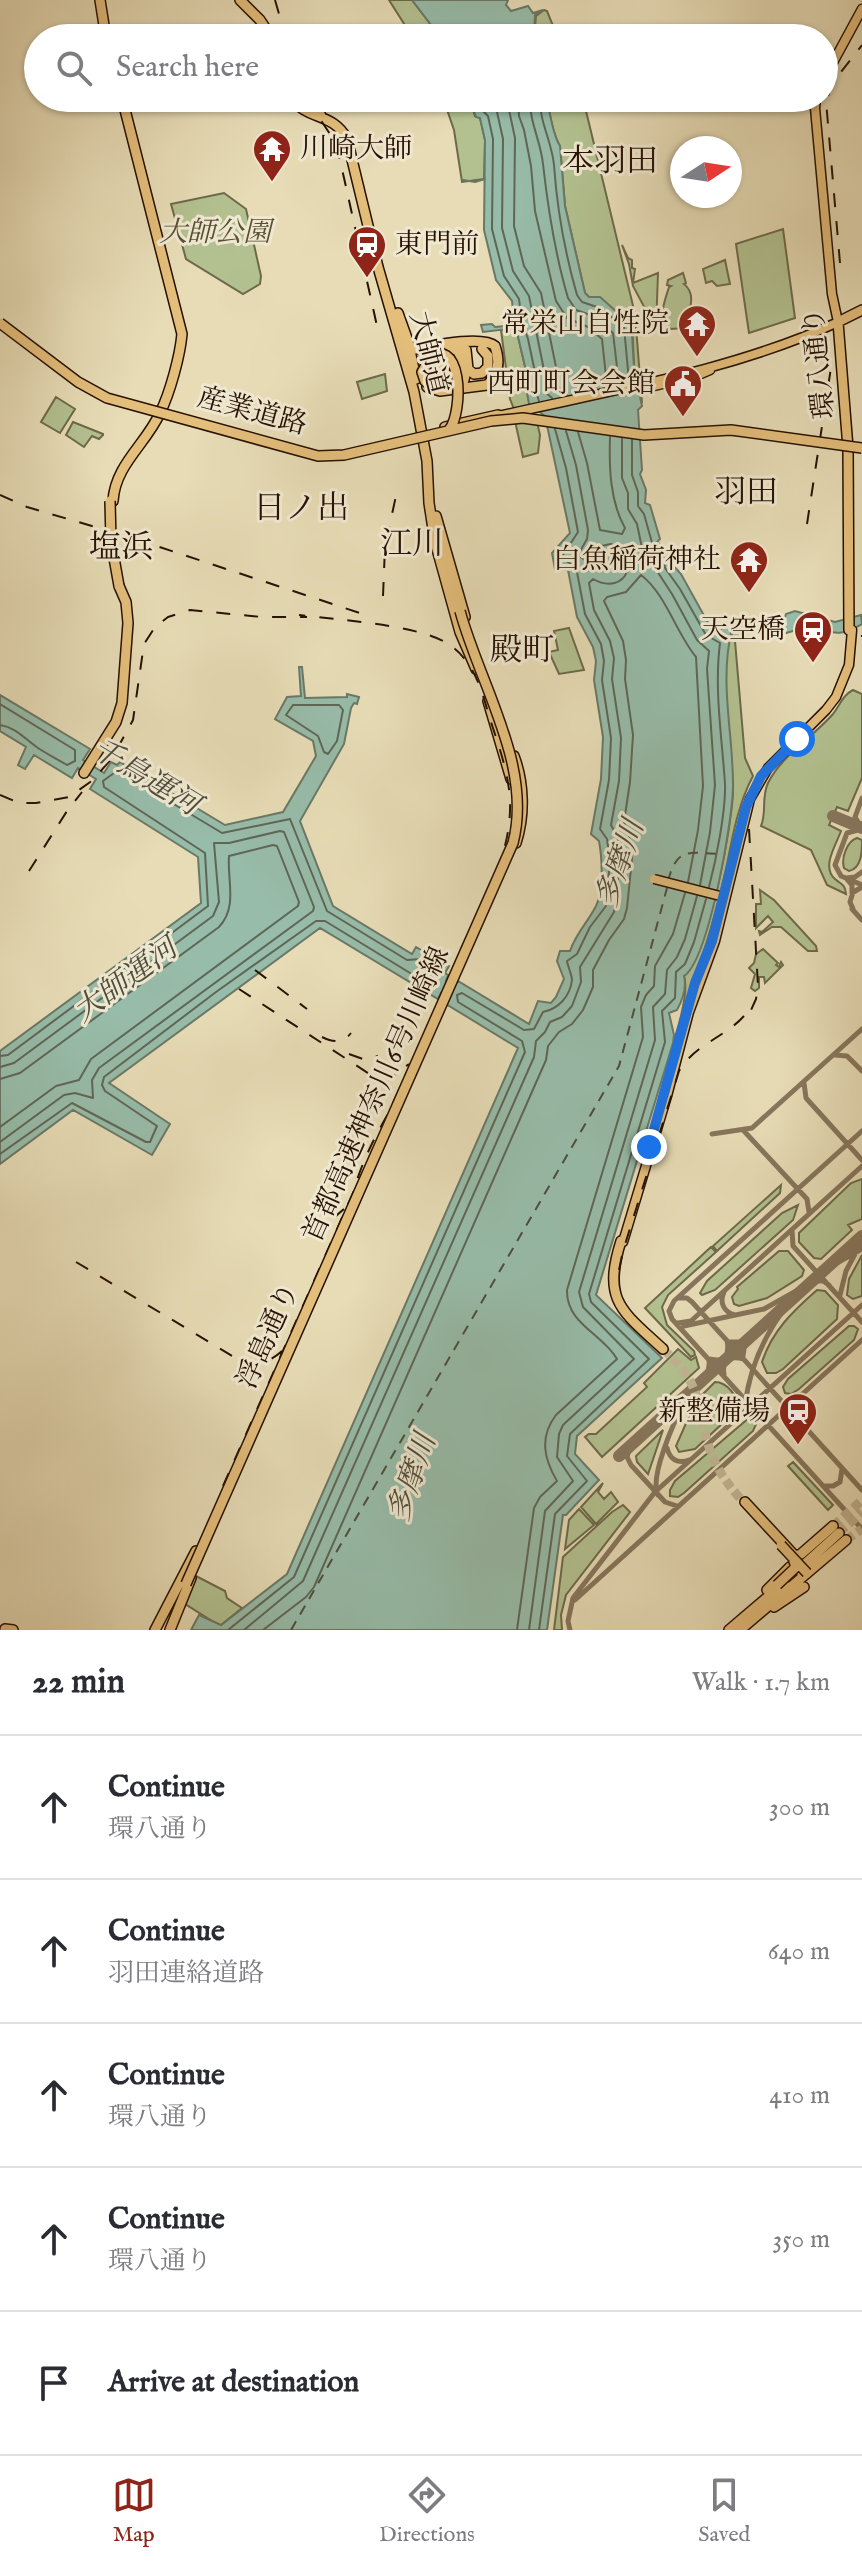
<!DOCTYPE html>
<html lang="en">
<head>
<meta charset="utf-8">
<style>
	body { margin:0; font-family:"IM FELL English","Noto Serif JP",serif; background:#f2f2f3; color:#2b2b33 }
	.compass { position:absolute; left:670px; top:136px; width:72px; height:72px; border-radius:50%; background:#fff; box-shadow:0 2px 6px #0004; rotate:78deg }
	.stop { position:absolute; width:24px; height:24px; margin:-18px; border:6px solid #1a73e8; border-radius:50%; background:#fff }
	.stop.end { background:#1a73e8; border-color:#fff; box-shadow:0 2px 8px #0008 }
	.list { margin:0; padding:0; list-style:none }
	h2 { display:flex; justify-content:space-between; align-items:center; height:104px; margin:0; padding:0 32px; font-size:34px }
	h2 small { font-size:26px; font-weight:400; color:#7c7c81 }
	.list li { display:grid; grid-template-columns:52px 1fr auto; gap:24px; align-items:center; box-sizing:border-box; height:144px; padding:0 32px; border-top:2px solid #e1e1e2 }
	.list b { display:block; font-size:30px; white-space:nowrap }
	.list p { margin:0; font-size:26px; white-space:nowrap; color:#7c7c81 }
	.list em { font-size:26px; font-style:normal; color:#7c7c81 }
	.icon { flex:none; width:44px; height:44px; fill:none; stroke:currentColor; stroke-width:2; stroke-linecap:round; stroke-linejoin:round }
	.map { position:relative; flex:none; width:862px; height:1630px; overflow:hidden }
	.search { position:absolute; background:#fff; box-shadow:0 2px 6px #0004; left:24px; right:24px; top:24px; height:88px; display:flex; align-items:center; gap:20px; box-sizing:border-box; padding:0 28px; border-radius:44px; color:#7c7c81; font-size:30px }
	.sheet { height:824px; background:#fff }
	nav { display:flex; justify-content:space-around; align-items:center; box-sizing:border-box; height:112px; border-top:2px solid #e1e1e2; background:#fff; font-size:22px; color:#7c7c81 }
	nav a { display:grid; justify-items:center; gap:4px }
	nav .on { color:#8f2418 }
	.map>svg:first-child { display:block }
	.green { fill:#b3c190; stroke:#6d694a; stroke-width:2 }
	.water { fill:#97bca9; stroke:#6a7867; stroke-width:2 }
	.lines { fill:none; stroke-linecap:round; stroke-linejoin:round }
	.shore { stroke:#5f6656; stroke-width:2 }
	.stream { stroke:#6a7867; stroke-width:2 }
	.ferry { stroke:#4e4d3d; stroke-width:2; stroke-dasharray:10 8; stroke-linecap:butt }
	.taxiway { stroke:#87765c; stroke-width:5 }
	.runway { stroke:#87765c; stroke-width:12 }
	.highway-tunnel { stroke:#c1b392; stroke-width:9; stroke-dasharray:9 4.5; stroke-linecap:butt }
	.primary-casing { stroke:#271103; stroke-width:11 }
	.highway-casing { stroke:#271103; stroke-width:12 }
	.primary { stroke:#e4be7b; stroke-width:8 }
	.highway { stroke:#e4be7b; stroke-width:9 }
	.rail { stroke:#271103; stroke-width:2; stroke-dasharray:14 14; stroke-linecap:butt }
	.primary-bridge-casing { stroke:#271103; stroke-width:11; stroke-linecap:butt }
	.highway-bridge-casing { stroke:#271103; stroke-width:12; stroke-linecap:butt }
	.primary-bridge { stroke:#e4be7b; stroke-width:8 }
	.highway-bridge { stroke:#e4be7b; stroke-width:9 }
	.route { stroke:#1a73e8; stroke-width:10 }
	.labels { text-anchor:middle; dominant-baseline:central; stroke-width:6; stroke-linejoin:round; paint-order:stroke }
	.poi-label { font-size:28px; fill:#271103; stroke:#efe8d0; text-anchor:end }
	.park-label { font-size:28px; font-style:italic; fill:#584f34; stroke:#efe8d0 }
	.street-label { font-size:28px; fill:#271103; stroke:#efe8d0 }
	.water-label { font-size:30px; font-style:italic; fill:#4e4d3d; stroke:#efe8d0 }
	.quarter-label { font-size:32px; fill:#271103; stroke:#efe8d0 }
</style>
</head>
<body>
<div class="map">
<svg width="862" height="1630" viewBox="0 0 862 1630">
	<rect width="100%" height="100%" fill="#e7dcb6"/>
	<filter id="stains"><feTurbulence type="fractalNoise" baseFrequency=".0025" numOctaves="4"/><feColorMatrix values="0 0 0 0 .2 0 0 0 0 .09 0 0 0 0 .02 0 0 0 .5 -.17"/></filter>
	<radialGradient id="worn" r=".72"><stop offset=".6" stop-color="#630" stop-opacity="0"/><stop offset="1" stop-color="#630" stop-opacity=".3"/></radialGradient>
	<path class="green" d="M389,0H412L441,38H413Z
		M544,10L547,11L558,38H534L536,16Z
		M443,98H469L475,116L480,118L485,140L484,179L462,182L454,130Z
		M548,98H582L587,115L635,314L642,403L634,367L632,318C614,318 607,297 589,297L585,293L565,206L560,146C554,137 548,110 548,98Z
		M224,193L246,209L261,276L260,284L243,294L186,259L171,204Z
		M783,229L795,318L749,333L736,244Z
		M622,245L628,258L632,260V268L635,269L633,283L658,273L656,329L633,286L629,264Z
		M725,260L730,284L717,286L712,281L706,283L703,269Z
		M683,273L686,283L684,284C698,295 688,313 684,328L671,329C656,319 665,301 669,287L671,286L667,285L668,280Z
		M516,328L528,379L525,381L530,406L514,409L510,399L501,330Z
		M385,374L387,391L362,399L357,382Z
		M56,397L75,409L60,433L41,422Z
		M515,421L537,422L540,435L538,453L523,457Z
		M73,422L103,434V435L99,439L92,436L84,447L66,435Z
		M736,627H741V640L735,641L745,758L753,776C733,813 730,859 719,900C703,959 681,1017 668,1077L663,1076C670,1052 691,996 684,976C707,960 735,815 733,783C730,746 715,655 736,627Z
		M569,628L584,670L559,674L549,652L558,650L554,631Z
		M853,690L862,694V778L848,811L837,807L829,825L841,831C836,845 821,867 835,879C842,885 845,884 846,894L827,885L811,850L761,826C767,812 761,798 768,783C782,755 813,737 833,714C840,705 843,695 853,690Z
		M857,838L862,840C862,851 862,868 849,871L844,868C841,858 847,841 857,838Z
		M760,890L774,900L816,946L817,951H808L781,927H772L760,935L759,931L762,932L773,922L768,916L756,928V904H761Z
		M763,949L778,963L776,965L779,967L781,962L783,965L765,983L764,977H759V988L755,991L751,988L755,974L749,968L754,963L756,954Z
		M862,1179V1219L848,1225L852,1230L821,1259L814,1258L799,1242V1233L851,1183Z
		M781,1185L780,1193L717,1251L713,1246Z
		M798,1205L793,1220L715,1290L702,1295L700,1293L707,1281L782,1213Z
		M711,1247L716,1252L668,1295L662,1307L667,1325L694,1351L695,1355L691,1357L645,1308Z
		M779,1251H788L804,1270L802,1276L767,1298L739,1306L734,1304L732,1297L738,1289L737,1287Z
		M862,1255V1296L853,1299L847,1295L849,1279Z
		M817,1290L825,1291L838,1305L837,1319L783,1369L776,1373H767L762,1362C772,1331 793,1311 817,1290Z
		M849,1326H854L858,1329L854,1340L799,1389L791,1394L785,1393L783,1387L788,1379Z
		M678,1349L691,1360L696,1357L699,1368L602,1457L585,1437L589,1434H596L647,1387L644,1383Z
		M715,1382C727,1382 739,1397 738,1409L695,1449L679,1452L676,1446L687,1421L702,1398L701,1396Z
		M750,1417L757,1422L753,1431L684,1493L678,1497L670,1496V1490L675,1481Z
		M663,1430L648,1474L637,1462L636,1456Z
		M793,1462L833,1505L828,1510L788,1466Z
		M603,1483L598,1492L604,1499L611,1492L618,1502L596,1524L581,1507Z
		M623,1505L630,1512L566,1595L561,1615L562,1630H554L563,1557L612,1512Z
		M579,1509L594,1525L565,1549L569,1520Z
		M194,1575L225,1591L227,1598L242,1608L220,1626L182,1602Z"/>
	<path class="water" d="M412,0H508L506,5L511,11L528,6L533,13L543,10L535,15L534,38H441Z
		M469,98H548C548,109 554,137 560,146L565,206L585,293L589,297H600L625,319L631,317L634,368L642,406L638,410L642,470L640,474L646,490L645,503L650,505L660,539L657,542C664,546 674,554 672,564L681,574L712,630L717,632C741,611 749,623 777,626L783,623L786,614L795,611L835,622L861,615L862,624C829,643 831,625 803,628C794,630 781,636 773,635C760,634 749,626 736,625L732,628C719,684 733,730 733,785C733,819 709,959 684,976C687,988 683,999 677,1010L669,1013L674,1035L673,1043L596,1295L662,1358L577,1436L575,1454L599,1480L566,1515H563L547,1630H191L199,1615L221,1625L287,1574L518,1048L446,1004L448,998L441,993L438,999L320,928L109,1083L170,1124L152,1155L73,1110L0,1164V1051L201,903L198,857L90,789L96,779L78,768L72,778L34,755L25,769L18,765L26,747L0,731V695L90,749L83,760L104,773L111,762L117,765L120,762L225,825L283,812L316,756L313,741L275,719L287,697L301,696L299,667H302L305,698L347,697V694L359,697L357,704L354,703L351,708L344,744L300,821L333,906L412,954L416,947L449,966L445,973L448,975L446,981L454,985L458,981L529,1024L538,1001L551,1003L556,997L564,979L557,961L560,951H570C576,933 588,922 596,906C604,891 602,857 599,841L591,834L601,779L603,737L594,680L596,661L593,647L577,617L568,570L555,569L552,553L570,533L545,416L529,404L525,382L528,379L516,328L483,332L481,325L492,324L495,327L506,326L514,319L512,301L496,280L484,230L485,140L480,118L476,117Z"/>
	<g class="lines">
		<path class="shore" d="M477,98L481,109L488,116L493,139L492,229L504,276L519,299L522,322L528,339L536,377L534,386L539,401
			M488,98L497,112L503,139L502,228L513,271L529,296L545,375V392L552,398
			M502,98L509,110L515,138L514,226L524,266L541,293L557,372V386L567,395
			M518,98L519,116L524,130L531,166L535,211L556,301L567,318L588,327L602,339L607,386
			M530,98C529,121 541,142 543,164C548,209 555,254 568,298L576,310L593,316L613,333L619,384
			M540,98C539,121 552,142 554,165C557,209 565,253 577,295L582,302L600,308L624,327L629,381
			M578,432L587,463L600,530L622,534L625,528C610,502 609,467 610,437
			M622,438V478L628,493V509L637,524L642,548L672,594L697,640L709,651L707,669L715,785L710,832L700,885
			M632,440V475L638,492V506L644,514L654,550L663,557L665,568L680,589L706,635L720,643C714,690 722,737 725,784C726,811 716,860 709,887
			M0,704L75,750V761L67,765C57,759 47,754 38,748C26,740 16,727 0,725
			M339,705L343,710L337,741L328,754L324,752L318,736L286,715L293,705Z
			M0,1056L8,1055L208,906L205,853L104,787L103,781L114,773H122L222,833L290,819L327,911L407,960L421,959L438,971V984L433,987L325,921H316L216,992L104,1077L102,1085L105,1091L157,1126L150,1142H146L72,1103L0,1154
			M0,1067L14,1063L213,916L219,902L214,843H229L280,831L284,832L314,907L313,911L99,1068L92,1080L93,1098L75,1093L64,1095L0,1142
			M0,1079L20,1073L219,927C238,907 227,880 229,856L273,845L277,846L299,902L298,906L91,1059L79,1080L56,1086L0,1127
			M228,1630L294,1577L525,1052L522,1041L458,1002L457,995L462,993L524,1030L534,1029L543,1012C558,1009 570,997 572,980C572,975 568,967 567,961L577,954L590,927L606,906L610,861L607,839L600,829L609,780L611,738L602,680L604,661L601,644L585,614L576,567L561,558L578,532L566,468L555,429
			M244,1630L303,1581L534,1057L536,1041L545,1032L550,1022L562,1017L572,1006L581,982L580,967L614,912L620,863L617,836L611,825L619,781L621,738L612,679L614,658L610,641L594,610L589,583L593,579C627,598 643,554 611,544L596,547L586,561L578,555L587,539L588,530L576,465L566,431
			M263,1630L306,1597L314,1587L546,1060L548,1046L559,1032L572,1024L583,1010L593,987V970L609,940L624,919L627,908L632,859L629,836L624,822L630,782L633,735L625,679L626,660L623,641L604,601L607,597L626,592L641,575C666,594 676,633 696,657L703,786L698,830L688,882
			M517,1630L534,1508L540,1497L557,1481C544,1459 539,1437 556,1415L617,1359C603,1334 566,1324 567,1290L643,1037L641,1007L646,995L654,986L655,966L673,934L685,893
			M529,1630L545,1511L573,1481L557,1457L559,1434L563,1425L634,1359L583,1307L579,1292L655,1040L653,1007L665,994L667,970L677,957L685,939L697,896
			M539,1630L555,1514L587,1481L567,1456L570,1434L649,1359L591,1302L589,1294L665,1042L662,1011L675,998L676,972L685,964L694,942L706,899"/>
		<path class="stream" d="M463,180L475,182L485,179"/>
		<path class="ferry" d="M668,881C677,848 687,852 718,854
			M291,1630L619,1066L667,888"/>
		<path class="taxiway" d="M862,798L855,817L862,829L847,833L835,865L841,876L862,885
			M862,872L855,877L846,878L852,885V893L862,887
			M852,909L862,920
			M853,909L850,902L853,892
			M835,1055L847,1056L862,1071
			M804,1083L806,1098L862,1160
			M744,1131L807,1199L809,1212
			M862,1131L674,1301L669,1311L672,1319L862,1529
			M712,1134L752,1128L862,1029
			M792,1230L793,1246L862,1322
			M823,1271L862,1249
			M724,1292C719,1303 724,1312 735,1315
			M840,1295L846,1271L862,1241
			M679,1298H687L692,1302L862,1490
			M678,1323L691,1321L862,1166
			M684,1326L764,1309L814,1281H823L829,1285
			M730,1342H745L743,1356
			M711,1359C723,1363 731,1354 743,1359
			M724,1374C721,1361 731,1354 727,1341
			M745,1405C750,1365 768,1328 793,1298
			M630,1446L627,1457L631,1465L665,1502L677,1506
			M667,1448C670,1460 678,1464 689,1460
			M825,1486H833L840,1482L842,1469
			M658,1495C649,1478 674,1421 684,1404C692,1390 711,1378 709,1361
			M575,1600L862,1340
			M570,1630L568,1621L573,1598L655,1492L862,1305"/>
		<path class="runway" d="M833,816L862,828
			M619,1456L862,1236"/>
		<path class="highway-tunnel" d="M412,371L417,359L436,352
			M663,1349C706,1389 694,1402 710,1450C717,1471 730,1487 744,1503
			M833,1526L862,1500
			M839,1533L862,1512
			M846,1540L862,1529"/>
		<defs>
			<path id="primary" d="M824,79L862,9
				M682,382L710,370
				M646,388L687,378
				M494,417C607,391 733,371 838,322L832,294L815,108L816,98
				M623,1242L667,1096L689,1012L715,941L750,799L768,768L826,710L836,697L849,665L852,630"/>
			<path id="highway" d="M100,0L106,38
				M240,0L260,20L272,38
				M292,98C306,120 333,112 347,139L378,267L414,392L427,461L429,503L435,542L460,632L476,669
				M312,98L321,116
				M398,313L408,341L416,379
				M459,344L466,350L468,369L474,374L482,373L488,367V356L482,349
				M445,346L458,351L466,371L464,380L453,385
				M408,353L411,350C429,346 483,335 495,346C500,361 499,375 487,385L440,391L427,387
				M423,367L433,363L451,373L459,370
				M445,427L498,415
				M113,501C115,465 146,444 160,413C170,393 180,356 182,334L122,98
				M436,516L465,617
				M849,630L848,448L838,322L862,310
				M488,701L511,779
				M514,756C524,783 525,815 516,843
				M84,773L116,722L122,703L128,623L126,602L119,586
				M621,1241C602,1301 622,1311 663,1349
				M745,1502L795,1556L801,1554L833,1526
				M798,1570L839,1533
				M767,1590L790,1567
				M774,1607L804,1587
				M5,1629L13,1630
				M155,1630L196,1551
				M170,1630L191,1578
				M729,1630L784,1583
				M740,1630L846,1540"/>
		</defs>
		<use href="#primary" class="primary-casing"/>
		<use href="#highway" class="highway-casing"/>
		<use href="#primary" class="primary"/>
		<use href="#highway" class="highway"/>
		<path class="rail" d="M275,0L286,38
			M306,98L330,134L338,151L377,326
			M840,263L826,101L834,81L862,45
			M0,495L27,507L126,536L369,616
			M807,524L832,361
			M383,596L385,547L397,491
			M861,636H862
			M0,795L19,803H36L69,797L93,780L112,758L133,720L144,644L155,627L168,617L190,610L262,617H307
			M749,829L758,986L756,999L751,1010
			M29,871L67,811L82,792
			M255,970L307,1009
			M239,989L371,1075L393,1076L409,1064
			M322,1037C334,1043 343,1043 351,1033
			M349,1054L363,1059L378,1056
			M309,1223L330,1221L344,1209
			M76,1262L239,1360C255,1366 269,1363 282,1351
			M619,1270L623,1251L679,1071C695,1044 724,1038 744,1016
			M223,1486L353,1193C362,1162 372,1142 388,1114C413,1059 438,1003 462,947C482,904 509,859 510,810C511,778 499,747 489,716C481,687 472,656 443,641C410,624 338,620 299,615"/>
		<defs>
			<path id="primary-bridge" d="M654,879L724,897"/>
			<path id="highway-bridge" d="M0,323L78,382L107,398L318,456L344,455L491,421L523,418L644,435L731,430L862,448
				M430,359L422,372L425,381L432,387
				M424,361C463,329 464,412 449,430
				M110,501L111,541L119,586
				M781,1545L807,1573
				M186,1584L513,843C533,766 480,685 460,611
				M777,1585L796,1567L793,1558"/>
		</defs>
		<use href="#primary-bridge" class="primary-bridge-casing"/>
		<use href="#highway-bridge" class="highway-bridge-casing"/>
		<use href="#primary-bridge" class="primary-bridge"/>
		<use href="#highway-bridge" class="highway-bridge"/>
	</g>
	<g class="lines">
		<path class="route" d="M649,1147L695,983L712,941L746,807L761,776L797,739"/>
	</g>
	<defs>
		<symbol id="temple-pin" viewBox="-11 -11 22 30"><path d="M0 17L-7.5 6A9.5 9.5 0 1 1 7.5 6Z" fill="#8f2418" stroke="#efe8d0"/><path d="M0-6L5-2H3V0L6.5 2.5H4V6H1.5V3h-3V6H-4V2.5H-6.5L-3 0V-2H-5Z" fill="#fff"/></symbol>
		<symbol id="station-pin" viewBox="-11 -11 22 30"><path d="M0 17L-7.5 6A9.5 9.5 0 1 1 7.5 6Z" fill="#8f2418" stroke="#efe8d0"/><path d="M-3-6H3Q5-6 5-4V2Q5 4 3 4L4.5 6H3L1.5 4h-3L-3 6H-4.5L-3 4Q-5 4-5 2V-4Q-5-6-3-6ZM-3.5-4v3h7v-3ZM-3.5 1v1.5H-2V1ZM2 1v1.5H3.5V1Z" fill="#fff"/></symbol>
		<symbol id="civic-pin" viewBox="-11 -11 22 30"><path d="M0 17L-7.5 6A9.5 9.5 0 1 1 7.5 6Z" fill="#8f2418" stroke="#efe8d0"/><path d="M-.6-6.5H3V-4.5H.6V-3L4-1V1h2V6H-6V1h2V-1L-.6-3ZM-1.2 2.5V6h2.4V2.5Z" fill="#fff"/></symbol>
	</defs>
	<g fill-rule="evenodd">
		<use href="#temple-pin" x="250" y="127" width="44" height="60"/>
		<use href="#station-pin" x="345" y="223" width="44" height="60"/>
		<use href="#temple-pin" x="675" y="302" width="44" height="60"/>
		<use href="#civic-pin" x="661" y="362" width="44" height="60"/>
		<use href="#temple-pin" x="727" y="538" width="44" height="60"/>
		<use href="#station-pin" x="791" y="608" width="44" height="60"/>
		<use href="#station-pin" x="776" y="1390" width="44" height="60"/>
	</g>
	<g class="labels">
		<g class="poi-label">
			<text x="300" y="149" text-anchor="start">川崎大師</text>
			<text x="395" y="245" text-anchor="start">東門前</text>
			<text x="669" y="324">常栄山自性院</text>
			<text x="655" y="384">西町町会会館</text>
			<text x="721" y="560">白魚稲荷神社</text>
			<text x="785" y="630">天空橋</text>
			<text x="770" y="1412">新整備場</text>
		</g>
		<g class="park-label">
			<text x="215" y="233">大師公園</text>
		</g>
		<g class="street-label">
			<text transform="translate(428 353) rotate(76)">大師道</text>
			<text transform="translate(820 363) rotate(-96)">環八通り</text>
			<text transform="translate(252 412) rotate(15)">産業道路</text>
			<text transform="translate(377 1095) rotate(-66)">首都高速神奈川6号川崎線</text>
			<text transform="translate(269 1336) rotate(-66)">浮島通り</text>
		</g>
		<g class="water-label">
			<text transform="translate(145 778) rotate(31)">千鳥運河</text>
			<text transform="translate(621 864) rotate(-71)">多摩川</text>
			<text transform="translate(126 981) rotate(-36)">大師運河</text>
			<text transform="translate(413 1478) rotate(-71)">多摩川</text>
		</g>
		<g class="quarter-label">
			<text x="610" y="162">本羽田</text>
			<text x="746" y="493">羽田</text>
			<text x="301" y="509">日ノ出</text>
			<text x="412" y="545">江川</text>
			<text x="121" y="548">塩浜</text>
			<text x="522" y="651">殿町</text>
		</g>
	</g>
	<rect width="100%" height="100%" filter="url(#stains)"/>
	<rect width="100%" height="100%" fill="url(#worn)"/>
</svg>
<svg class="compass" viewBox="-18 -18 36 36"><path d="M0-13l5 13h-10z" fill="#e53935"/><path d="M0 13l5-13h-10z" fill="#7c7c81"/></svg>
<div class="stop" style="left:797px;top:739px"></div>
<div class="stop end" style="left:649px;top:1147px"></div>
<div class="search"><svg class="icon" aria-label="search" viewBox="0 0 24 24"><circle cx="10" cy="10" r="6"/><path d="M15 15l6 6"/></svg>Search here</div>
</div>
<section class="sheet">
<h2>22 min<small>Walk · 1.7 km</small></h2>
<ul class="list">
<li><svg class="icon" aria-label="ahead" viewBox="0 0 24 24"><path d="M12 20V5M6 11l6-6 6 6"/></svg><div><b>Continue</b><p>環八通り</p></div><em>300 m</em></li>
<li><svg class="icon" aria-label="ahead" viewBox="0 0 24 24"><path d="M12 20V5M6 11l6-6 6 6"/></svg><div><b>Continue</b><p>羽田連絡道路</p></div><em>640 m</em></li>
<li><svg class="icon" aria-label="ahead" viewBox="0 0 24 24"><path d="M12 20V5M6 11l6-6 6 6"/></svg><div><b>Continue</b><p>環八通り</p></div><em>410 m</em></li>
<li><svg class="icon" aria-label="ahead" viewBox="0 0 24 24"><path d="M12 20V5M6 11l6-6 6 6"/></svg><div><b>Continue</b><p>環八通り</p></div><em>350 m</em></li>
<li><svg class="icon" aria-label="arrive" viewBox="0 0 24 24"><path d="M6 21V4h12l-3 4 3 4H6"/></svg><div><b>Arrive at destination</b></div></li>
</ul>
</section>
<nav>
<a class="on"><svg class="icon" aria-label="map" viewBox="0 0 24 24"><path d="M3 6l6-2 6 2 6-2v14l-6 2-6-2-6 2zM9 4v14M15 6v14"/></svg>Map</a>
<a><svg class="icon" aria-label="directions" viewBox="0 0 24 24"><path d="M12 3l9 9-9 9-9-9zM9 14v-3h6M13 9l2 2-2 2"/></svg>Directions</a>
<a><svg class="icon" aria-label="saved" viewBox="0 0 24 24"><path d="M7 4h10v16l-5-4-5 4z"/></svg>Saved</a>
</nav>
</body>
</html>
